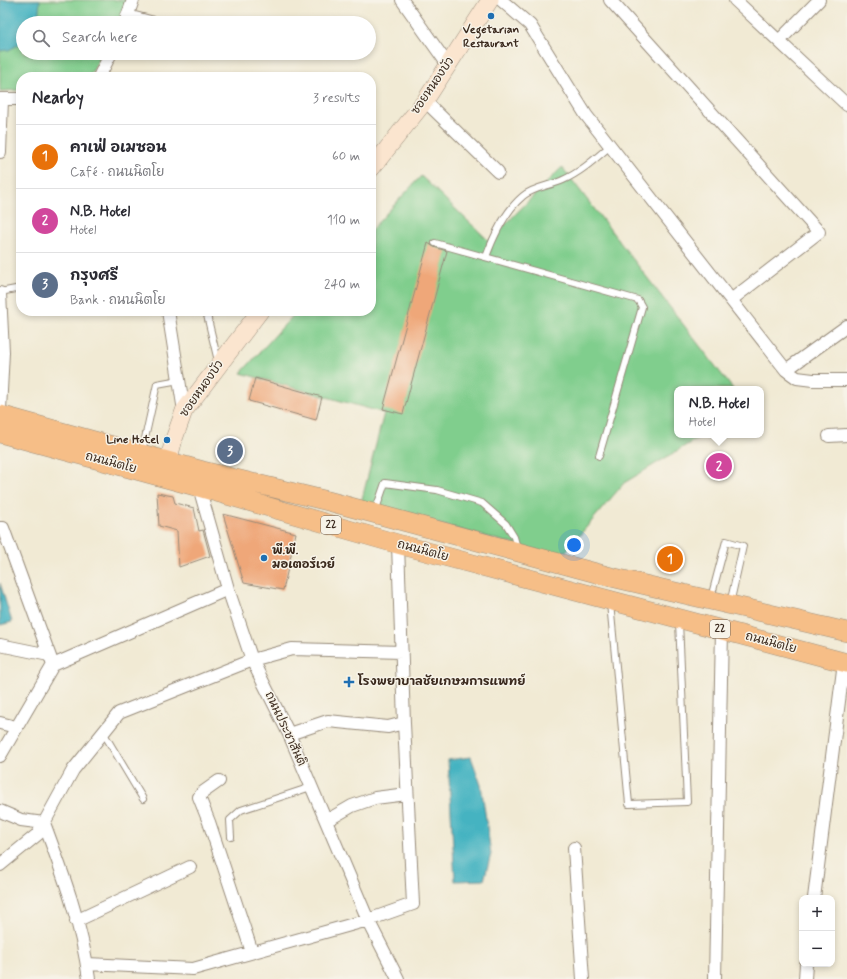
<!DOCTYPE html>
<html lang="en">
<head>
<meta charset="utf-8">
<style>
	body { margin:0; font-family:Mynerve,"Playpen Sans Thai",sans-serif; background:#f2f2f3; color:#2b2b33 }
	.controls { position:absolute; right:12px; bottom:12px; display:grid; overflow:hidden; border-radius:8px; box-shadow:0 2px 6px #0003 }
	.controls button { width:36px; height:36px; display:grid; place-items:center; padding:0; border:0; border-bottom:1px solid #e1e1e2; background:#fff; color:#2b2b33; font:20px sans-serif }
	.you { position:absolute; left:574px; top:545px; width:14px; height:14px; margin:-10px; border:3px solid #fff; border-radius:50%; background:#1a73e8; box-shadow:0 0 0 6px #1a73e833 }
	.badge { display:grid; place-items:center; width:26px; height:26px; border-radius:50%; background:#1a73e8; color:#fff; font-size:13px; font-weight:700 }
	.pin { position:absolute; translate:-50% -50%; border:2px solid #fff; box-shadow:0 1px 4px #0006 }
	.popup { position:absolute; left:674px; top:386px; width:90px; height:52px; box-sizing:border-box; display:grid; place-content:center; border-radius:8px; background:#fff; filter:drop-shadow(0 1px 3px #0005); font-size:13px; white-space:nowrap; color:#7c7c81 }
	.popup b { font-size:15px; color:#2b2b33 }
	.popup::after { content:''; position:absolute; left:50%; top:100%; margin-left:-8px; border:8px solid transparent; border-top-color:#fff }
	.list { margin:0; padding:0; list-style:none }
	h2 { display:flex; justify-content:space-between; align-items:center; height:52px; margin:0; padding:0 16px; font-size:17px }
	h2 small { font-size:13px; font-weight:400; color:#7c7c81 }
	.list li { display:grid; grid-template-columns:26px 1fr auto; gap:12px; align-items:center; box-sizing:border-box; height:64px; padding:0 16px; border-top:1px solid #e1e1e2 }
	.list b { display:block; font-size:15px; white-space:nowrap }
	.list p { margin:0; font-size:13px; white-space:nowrap; color:#7c7c81 }
	.list em { font-size:13px; font-style:normal; color:#7c7c81 }
	.icon { flex:none; width:22px; height:22px; fill:none; stroke:currentColor; stroke-width:2; stroke-linecap:round; stroke-linejoin:round }
	.map { position:relative; flex:none; width:847px; height:979px; overflow:hidden }
	.search { position:absolute; background:#fff; box-shadow:0 2px 6px #0003; left:16px; top:16px; width:360px; height:44px; display:flex; align-items:center; gap:10px; box-sizing:border-box; padding:0 14px; border-radius:22px; color:#7c7c81; font-size:15px }
	.panel { position:absolute; background:#fff; box-shadow:0 2px 6px #0003; left:16px; top:72px; width:360px; height:244px; border-radius:16px }
	.map>svg:first-child { display:block }
	.green { fill:#80ce8d; stroke:#5e7c56 }
	.water { fill:#45b3c1; stroke:#406e70 }
	.building { fill:#efa779 }
	.lines { fill:none; stroke-linecap:round; stroke-linejoin:round }
	.lane-casing { stroke:#968a79; stroke-width:8 }
	.street-casing { stroke:#968a79; stroke-width:14 }
	.secondary-casing { stroke:#968a79; stroke-width:18 }
	.primary-casing { stroke:#968a79; stroke-width:20 }
	.lane { stroke:#fff; stroke-width:6 }
	.street { stroke:#fff; stroke-width:12 }
	.secondary { stroke:#fbe5cf; stroke-width:17 }
	.primary { stroke:#f6be87; stroke-width:19 }
	.poi-dot { fill:#1f6fb2; stroke:#f7f3e8; stroke-width:1.5 }
	.labels { text-anchor:middle; dominant-baseline:central; stroke-width:3; stroke-linejoin:round; paint-order:stroke }
	.shield { fill:#f7f3e8; stroke:#73665b; stroke-width:1 }
	.shield-label { font-size:11px; font-weight:bold; fill:#3b2a1e }
	.poi-label { font-size:12px; font-weight:bold; fill:#3b2a1e; stroke:#f7f3e8; text-anchor:start }
	.street-label { font-size:12px; fill:#3b2a1e; stroke:#f7f3e8 }
</style>
</head>
<body>
<div class="map">
<svg width="847" height="979" viewBox="0 0 847 979">
	<rect width="100%" height="100%" fill="#f7f3e8"/>
	<filter id="ink" filterUnits="userSpaceOnUse"><feTurbulence type="fractalNoise" baseFrequency=".025" numOctaves="2"/><feDisplacementMap in="SourceGraphic" scale="8" xChannelSelector="R" yChannelSelector="G"/><feConvolveMatrix kernelMatrix="1 2 1 2 8 2 1 2 1" color-interpolation-filters="sRGB"/></filter>
	<filter id="wash" filterUnits="userSpaceOnUse"><feTurbulence type="fractalNoise" baseFrequency=".012" numOctaves="4" result="noise"/><feDisplacementMap in="SourceGraphic" scale="16" xChannelSelector="R" yChannelSelector="G"/><feGaussianBlur stdDeviation="0.9" result="paint"/><feColorMatrix in="noise" values="0 0 0 0 0 0 0 0 0 0 0 0 0 0 0 0 0 1.4 0 .05"/><feComposite in="paint" operator="in"/></filter>
	<g filter="url(#wash)">
		<rect width="100%" height="100%" fill="#f1ead4"/>
		<path class="green" d="M0,0H128L117,23H23V53H103L91,74L86,77H21V90L2,91H0Z
			M562,167L733,389H677V435H703L624,483L561,557L361,503L384,413L241,373L297,311H371V230L421,176L489,241Z"/>
		<path class="water" d="M0,0H40L38,20L36,23H23V42L9,50L0,51Z
			M0,583L12,622L0,625Z
			M471,757L481,785L491,854L484,880L455,881L448,760Z"/>
		<g id="blocks">
			<path class="building" d="M428,243L434,247L447,251L403,414L383,409Z
				M255,378L322,397L316,420L249,401Z
				M157,493L173,496L175,503L194,508L199,531L203,530L210,556L179,567L177,531L159,526Z
				M223,514L296,533L283,590L244,583Z"/>
		</g>
	</g>
	<g filter="url(#ink)">
		<use href="#blocks" fill-opacity="0" stroke="#968a79" stroke-width="1"/>
		<g class="lines">
			<defs>
				<path id="lane" d="M435,243L638,300L642,307L599,456
					M486,257C494,235 505,211 523,196C534,187 550,186 563,180C581,172 595,159 610,146
					M0,292L21,288
					M206,311L218,361
					M142,452L157,384L179,380
					M375,512L385,483L437,490L482,503L506,524L514,537L517,548
					M711,598L726,541L743,546L730,604
					M610,603L629,804L687,802L679,622
					M103,732L143,799
					M231,837L230,820L241,810L311,787"/>
				<path id="street" d="M402,0L448,65
					M501,0L530,25L586,115L786,370L797,378L813,380H847
					M610,0L819,232L731,300
					M735,0L847,105
					M127,16L154,23
					M125,23L133,0
					M779,41L819,0
					M99,77L111,53
					M0,99H21
					M425,101L498,172
					M0,152L2,100
					M0,293L3,352L0,410
					M168,311L184,411
					M786,370L847,326
					M829,436L847,435
					M199,487L228,589L252,660L289,734L368,920L398,979
					M0,528H3L53,665L0,756
					M0,645L49,655
					M53,665L228,589
					M0,723L16,727
					M289,734L328,721L388,727L404,723
					M219,781L202,793L199,797L209,822L252,952
					M0,811L21,820L44,823C63,874 82,925 89,979
					M326,821L352,806L375,798L407,794
					M574,848L583,979
					M0,865L38,834L73,770L119,713L252,660L292,649L402,652
					M814,898L844,662
					M76,921L190,867
					M87,964L193,969L368,920L413,904L404,723L398,544
					M715,979L722,630
					M805,979L806,964"/>
				<path id="secondary" d="M371,169L425,101L490,0
					M165,474L174,439L184,411L260,311"/>
				<path id="primary" d="M0,415L203,471L328,501L611,577L847,632
					M0,433L199,487L398,544L847,663"/>
			</defs>
			<use href="#lane" class="lane-casing"/>
			<use href="#street" class="street-casing"/>
			<use href="#secondary" class="secondary-casing"/>
			<use href="#primary" class="primary-casing"/>
			<use href="#lane" class="lane"/>
			<use href="#street" class="street"/>
			<use href="#secondary" class="secondary"/>
			<use href="#primary" class="primary"/>
		</g>
	</g>
	<g class="poi-dot">
		<circle cx="491" cy="16" r="4"/>
		<circle cx="167" cy="440" r="4"/>
		<circle cx="264" cy="558" r="4"/>
		<path d="M347 676h4v4h4v4h-4v4h-4v-4h-4v-4h4z"/>
	</g>
	<g class="labels">
		<g class="shield">
			<rect x="321" y="516" width="20" height="18" rx="3"/>
			<rect x="710" y="620" width="20" height="18" rx="3"/>
		</g>
		<g class="shield-label">
			<text x="331" y="525">22</text>
			<text x="720" y="629">22</text>
		</g>
		<g class="poi-label">
			<text x="491" y="30" text-anchor="middle">Vegetarian<tspan x="491" dy="14">Restaurant</tspan></text>
			<text x="159" y="440" text-anchor="end">Line Hotel</text>
			<text x="272" y="551">พี.พี.<tspan x="272" dy="14">มอเตอร์เวย์</tspan></text>
			<text x="358" y="682">โรงพยาบาลชัยเกษมการแพทย์</text>
		</g>
		<g class="street-label">
			<text transform="translate(433 86) rotate(-56)">ซอยหนองบัว</text>
			<text transform="translate(202 389) rotate(-55)">ซอยหนองบัว</text>
			<text transform="translate(111 463) rotate(15)">ถนนนิตโย</text>
			<text transform="translate(423 551) rotate(15)">ถนนนิตโย</text>
			<text transform="translate(771 643) rotate(15)">ถนนนิตโย</text>
			<text transform="translate(285 729) rotate(65)">ถนนประชาสันติ</text>
		</g>
	</g>
</svg>
<div class="controls">
<button>+</button>
<button>−</button>
</div>
<div class="you"></div>
<div class="pin badge" style="left:670px;top:559px;background:#e8710a">1</div>
<div class="pin badge" style="left:719px;top:466px;background:#d1479c">2</div>
<div class="popup"><b>N.B. Hotel</b>Hotel</div>
<div class="pin badge" style="left:230px;top:451px;background:#5c6f8a">3</div>
<div class="search"><svg class="icon" aria-label="search" viewBox="0 0 24 24"><circle cx="10" cy="10" r="6"/><path d="M15 15l6 6"/></svg>Search here</div>
<section class="panel">
<h2>Nearby<small>3 results</small></h2>
<ul class="list">
<li><span class="badge" style="background:#e8710a">1</span><div><b>คาเฟ่ อเมซอน</b><p>Café · ถนนนิตโย</p></div><em>60 m</em></li>
<li><span class="badge" style="background:#d1479c">2</span><div><b>N.B. Hotel</b><p>Hotel</p></div><em>110 m</em></li>
<li><span class="badge" style="background:#5c6f8a">3</span><div><b>กรุงศรี</b><p>Bank · ถนนนิตโย</p></div><em>240 m</em></li>
</ul>
</section>
</div>
</body>
</html>
